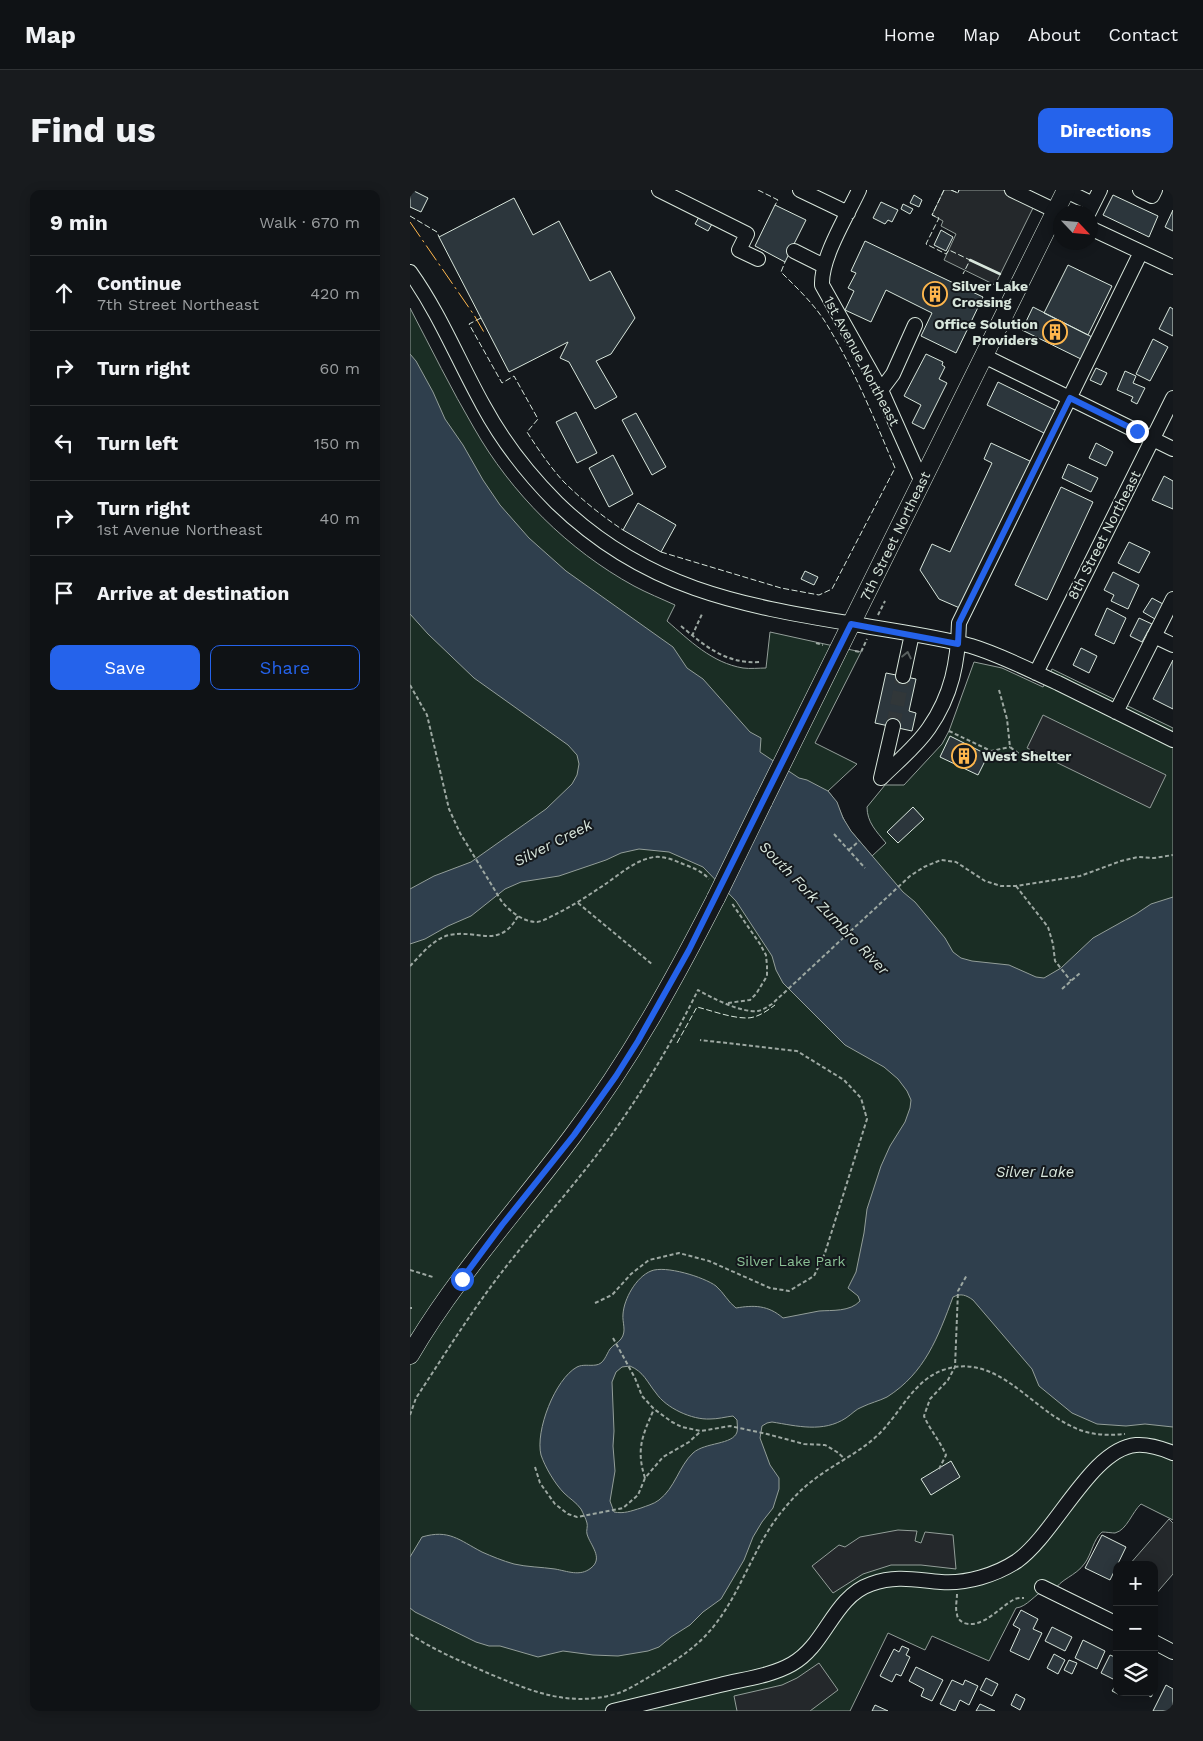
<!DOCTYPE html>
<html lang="en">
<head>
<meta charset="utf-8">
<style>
	body { margin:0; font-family:"Work Sans",sans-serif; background:#181b1e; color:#f1f3f6 }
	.controls { position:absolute; right:15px; bottom:15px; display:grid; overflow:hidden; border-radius:10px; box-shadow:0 2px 12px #0003 }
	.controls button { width:45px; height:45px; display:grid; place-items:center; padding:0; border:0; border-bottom:1px solid #2f3234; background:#0f1215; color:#f1f3f6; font:25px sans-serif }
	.compass { position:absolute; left:643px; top:15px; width:45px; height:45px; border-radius:50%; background:#0f1215; box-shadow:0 2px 12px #0003; rotate:116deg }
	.stop { position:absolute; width:15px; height:15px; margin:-11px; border:4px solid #2563eb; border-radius:50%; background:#fff }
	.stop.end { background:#2563eb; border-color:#fff; box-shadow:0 1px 5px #0008 }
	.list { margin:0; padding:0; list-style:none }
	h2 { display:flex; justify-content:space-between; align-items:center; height:65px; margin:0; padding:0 20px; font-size:21px }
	h2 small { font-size:16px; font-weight:400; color:#9b9ea0 }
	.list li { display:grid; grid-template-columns:32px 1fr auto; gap:15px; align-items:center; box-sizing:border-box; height:75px; padding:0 20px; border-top:1px solid #2f3234 }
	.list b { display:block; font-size:19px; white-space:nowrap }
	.list p { margin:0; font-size:16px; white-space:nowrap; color:#9b9ea0 }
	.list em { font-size:16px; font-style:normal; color:#9b9ea0 }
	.actions { display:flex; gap:10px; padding:15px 20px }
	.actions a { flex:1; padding:11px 0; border:1px solid #2563eb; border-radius:10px; text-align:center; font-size:18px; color:#2563eb }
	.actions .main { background:#2563eb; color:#fff }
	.icon { flex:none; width:28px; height:28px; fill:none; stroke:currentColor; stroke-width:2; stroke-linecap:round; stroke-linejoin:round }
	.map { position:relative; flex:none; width:763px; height:1521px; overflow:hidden; border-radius:10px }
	header { display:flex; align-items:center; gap:30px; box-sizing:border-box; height:70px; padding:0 25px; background:#0f1215; border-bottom:1px solid #2f3234 }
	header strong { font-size:24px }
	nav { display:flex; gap:28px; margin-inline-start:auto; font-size:18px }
	.intro { display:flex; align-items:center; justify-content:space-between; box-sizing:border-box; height:120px; padding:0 30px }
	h1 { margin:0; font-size:35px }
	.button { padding:12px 22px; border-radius:10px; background:#2563eb; color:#fff; font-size:18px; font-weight:700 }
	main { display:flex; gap:30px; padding:0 30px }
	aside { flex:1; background:#0f1215; border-radius:10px; box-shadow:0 2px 12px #0003 }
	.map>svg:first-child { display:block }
	.green { fill:#1a2d24; stroke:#939e99 }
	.parking { fill:#24282b; stroke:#939e99 }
	.water { fill:#2f3f4d; stroke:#939e99; fill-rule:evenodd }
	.building { fill:#2c363c; stroke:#d8e6dc }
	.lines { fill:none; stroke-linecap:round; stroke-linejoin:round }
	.minor-tunnel { stroke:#313739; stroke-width:14; stroke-dasharray:14 7; stroke-linecap:butt }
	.minor-casing { stroke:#d8e6dc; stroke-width:16 }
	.major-casing { stroke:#d8e6dc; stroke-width:19 }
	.path { stroke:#9da8a2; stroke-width:2; stroke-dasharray:4 2.5; stroke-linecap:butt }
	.minor { stroke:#14181c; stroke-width:14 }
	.major { stroke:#14181c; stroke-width:18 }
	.major-bridge-casing { stroke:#d8e6dc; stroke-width:19; stroke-linecap:butt }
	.major-bridge { stroke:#14181c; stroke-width:18 }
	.fence { stroke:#d8e6dc; stroke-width:1; stroke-dasharray:6 2.5; stroke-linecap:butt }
	.wall { stroke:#d8e6dc; stroke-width:2.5 }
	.power { stroke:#ffb74d; stroke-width:1; stroke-dasharray:18 4 2.5 4; stroke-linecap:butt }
	.oneway { stroke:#59605f }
	.route { stroke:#2563eb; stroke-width:6 }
	.labels { text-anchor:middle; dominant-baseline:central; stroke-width:4; stroke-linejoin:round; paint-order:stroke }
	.poi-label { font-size:14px; font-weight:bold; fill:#d8e6dc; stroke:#14181c; text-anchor:start }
	.street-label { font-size:14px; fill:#d8e6dc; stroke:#14181c }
	.park-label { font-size:14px; fill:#8ac095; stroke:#14181c }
	.water-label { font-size:15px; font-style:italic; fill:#d8e6dc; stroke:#14181c }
</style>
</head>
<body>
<header>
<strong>Map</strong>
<nav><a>Home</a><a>Map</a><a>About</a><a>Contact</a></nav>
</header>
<div class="intro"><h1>Find us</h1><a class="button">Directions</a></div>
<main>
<aside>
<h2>9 min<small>Walk · 670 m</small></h2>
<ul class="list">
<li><svg class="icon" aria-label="ahead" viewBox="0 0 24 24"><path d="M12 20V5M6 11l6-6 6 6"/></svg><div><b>Continue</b><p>7th Street Northeast</p></div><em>420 m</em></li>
<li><svg class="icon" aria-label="right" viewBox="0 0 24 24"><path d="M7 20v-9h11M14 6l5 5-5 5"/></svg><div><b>Turn right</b></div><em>60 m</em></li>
<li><svg class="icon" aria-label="left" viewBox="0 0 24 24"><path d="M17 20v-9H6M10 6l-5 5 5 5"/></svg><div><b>Turn left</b></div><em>150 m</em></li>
<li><svg class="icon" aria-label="right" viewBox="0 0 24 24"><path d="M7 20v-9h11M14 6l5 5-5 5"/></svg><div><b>Turn right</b><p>1st Avenue Northeast</p></div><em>40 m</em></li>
<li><svg class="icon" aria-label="arrive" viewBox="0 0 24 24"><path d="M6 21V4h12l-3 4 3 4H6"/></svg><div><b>Arrive at destination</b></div></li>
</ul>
<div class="actions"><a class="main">Save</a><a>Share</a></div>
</aside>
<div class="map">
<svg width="763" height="1521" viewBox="0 0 763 1521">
	<rect width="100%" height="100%" fill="#14181c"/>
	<path class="green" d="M0,118C21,158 41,199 64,238C101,303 158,360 224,396C237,403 252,409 265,415L257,431C279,450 302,473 333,478C340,479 349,478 356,478L360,442L451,462L405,553L447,574L418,601C429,614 431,627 440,640C447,649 455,657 462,666L476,653C466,641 457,632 457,617L475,595H494L532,554L539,541L564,472L592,478L633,497L642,479L763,538V1330L731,1314C722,1322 717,1340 705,1343C702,1343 696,1342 692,1342C683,1350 682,1363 675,1373C665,1387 651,1388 643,1402L636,1399C625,1404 617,1417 606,1418L579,1471L522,1446L515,1460L478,1443L440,1521H0Z"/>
	<path class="parking" d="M534,0H541L548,3L549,0H593L624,16L585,95L534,70L546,44L531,36L533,31L522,25Z
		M633,525L756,585L740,618L617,558Z
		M759,1329L763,1333V1384L744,1406V1375H719Z
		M488,1340L507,1341L505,1351L511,1353L515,1342L543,1345L546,1379L511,1375H481L453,1384L423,1403L402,1376L429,1355L435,1357L450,1347Z
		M409,1473L428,1500L400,1521H327L324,1506L372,1495L387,1488Z"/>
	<path class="water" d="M0,164L6,171L23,202L35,229L53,255L73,290L90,315L119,348L156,381L263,457L277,478L293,489L340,542L351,548L350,562L389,588L397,590L418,601L427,612L433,628L441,641L493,702L505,712L535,748L543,762L551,768L562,771L599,775L626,787L634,788L651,778L683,748L726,724L741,714L763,707V1237L735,1234L716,1236L687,1234L662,1223L629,1196L622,1179L563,1110C556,1105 551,1103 543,1107C528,1147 515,1183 477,1207C469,1211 460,1213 452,1217C446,1219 442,1224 436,1228C413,1243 387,1236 362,1232L357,1233L352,1236L350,1248L360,1275L369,1288V1299L363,1318L352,1332L343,1347L334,1370L311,1409L293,1422L280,1435L261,1447L249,1457L238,1461L208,1466L183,1465L153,1461L128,1467L90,1456H79L66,1452L5,1422L0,1418V1367L12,1347C39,1339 49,1350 72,1362C81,1366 93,1371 104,1374C117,1377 131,1377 145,1379C157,1381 170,1387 181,1378C194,1368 180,1355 177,1344C176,1341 178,1336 177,1333C176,1329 173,1323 171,1319C166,1312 160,1309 154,1303C145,1294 135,1277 131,1265C125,1241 145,1189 167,1177C173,1174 179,1176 186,1175C194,1174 196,1165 200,1159C203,1155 208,1153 211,1149C217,1141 212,1133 213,1124C214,1109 226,1087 241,1081C255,1075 294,1087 306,1096C314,1103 318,1112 326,1118C344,1115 358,1115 373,1128C385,1126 397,1123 409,1121C422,1120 440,1122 450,1111L448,1106L438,1098L446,1082L454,1043L457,1019L471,976L480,956L495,932L500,918L501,910L497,901L488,889L474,877L435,855L373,793L366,780L362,766L326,711L293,677L259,662L229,659L211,663L196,670L149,686L111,692L95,699L61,726L38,736L15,749L0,754V699L24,686L61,672L136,619L162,594L167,585L169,574L167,565L158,555L64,488L18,444L0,424ZM220,1176C234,1182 237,1192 246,1203C256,1218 282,1230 300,1229C308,1229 315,1227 323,1226L327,1230C327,1234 328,1238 327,1242C323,1255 295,1252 283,1263C269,1276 265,1298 249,1310C244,1314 236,1316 231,1318C221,1321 214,1324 204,1322L200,1311L205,1281L203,1256L204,1241L202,1192L206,1182L212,1177Z"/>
	<path class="building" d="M2,0L18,8L11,22L0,17V2Z
		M504,5L512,10L509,17L500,13Z
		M703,5L748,26L739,47L693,25Z
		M104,8L123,45L149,31L180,91L200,81L225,128L201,164L186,171L207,207L185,219L159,172L150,168L158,152L99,182L29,47Z
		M471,12L488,20L482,32L478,30L475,34L463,28Z
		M493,14L503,19L500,24L491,19Z
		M365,15L396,30L375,72L345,56Z
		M763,20V41L755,37Z
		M289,27L302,34L298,41L285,34Z
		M531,40L543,47L536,61L524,55Z
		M455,51L573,107L546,163L511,146L522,123L476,100L461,132L435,120L444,101L438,98L446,83L441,81Z
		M658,75L702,96L678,145L634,123Z
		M623,117L686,149L675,171L612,140Z
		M760,117L763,119V146L749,139Z
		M743,149L758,157L740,191L726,184Z
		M516,164L533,172L532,175L535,177L529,189L537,193L514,239L502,233L511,215L494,206Z
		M686,178L697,183L691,195L680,190Z
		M715,181L726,186L723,193L735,198L727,214L721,211L723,207L707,200Z
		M588,192L647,221L636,244L577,215Z
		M166,222L187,263L167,273L146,232Z
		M226,223L256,277L242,285L212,230Z
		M581,253L622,272L552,419L529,409L510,380L522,354L540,362L582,273L574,269Z
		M686,253L703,262L696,276L679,268Z
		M203,265L223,304L199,317L179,278Z
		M658,274L688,288L681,302L652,288Z
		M754,286L763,291V319L742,310Z
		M651,297L683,312L637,410L605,395Z
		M228,313L266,335L251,362L213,340Z
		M719,352L740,362L729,383L708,373Z
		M395,381L408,387L404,395L391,389Z
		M703,382L729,395L718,419L701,411L704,405L694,400Z
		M742,408L753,414L745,429L733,422Z
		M697,418L716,428L704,454L685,445Z
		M729,428L742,434L732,452L720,446Z
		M671,458L687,466L679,483L663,475Z
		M763,470V519L743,509Z
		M476,483L506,489L499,521L506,523L502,541L465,533Z
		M540,546L578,565L568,585L530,567Z
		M503,617L514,629L488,653L477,642Z
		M541,1271L550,1287L521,1305L511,1289Z
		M692,1345L716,1357L700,1390L675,1378Z
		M611,1420L628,1429L623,1439L632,1443L619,1470L600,1461L610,1439L603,1435Z
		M642,1437L662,1447L655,1461L635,1451Z
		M673,1450L695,1461L687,1479L665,1468Z
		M492,1456L499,1459L496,1465L500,1467L491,1486L486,1484L482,1492L470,1486L484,1459L489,1462Z
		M644,1464L655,1470L648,1484L637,1478Z
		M700,1465L707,1468V1491L691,1483Z
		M659,1470L667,1473L662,1484L654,1480Z
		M506,1477L533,1490L522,1511L511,1506L514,1499L499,1491Z
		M576,1488L588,1494L582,1506L570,1500Z
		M542,1490L553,1495L555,1490L568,1496L559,1515L550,1510L545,1521L530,1514Z
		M707,1493V1502H709L708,1504L702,1501Z
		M756,1495L763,1499V1521H743Z
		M733,1502H744L741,1507Z
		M606,1504L615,1509L610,1520L601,1515Z
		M570,1514L585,1521H566Z
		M465,1515L478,1521H462Z"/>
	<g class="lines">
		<path class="minor-tunnel" d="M483,536L493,486"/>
		<defs>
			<path id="minor" d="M249,0L337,44L329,60L348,69
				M390,0L438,23
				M449,0C437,26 411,67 412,95L471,200L512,292
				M602,0L650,23
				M730,0L742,6L745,0
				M656,1L683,14L679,22
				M683,14L690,0
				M680,38L763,77
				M384,61L414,76
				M0,82C30,124 48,170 73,215C93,252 118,284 147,313C235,398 328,415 444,434C483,441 523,446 561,456C591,465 619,480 648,493C686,512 725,531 763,550
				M574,166L763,259
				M471,200L483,184L505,135
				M744,446L763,455
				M626,483L763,208
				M493,486L502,444
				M706,522L763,409
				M471,588C487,572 506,557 519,538C542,505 548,472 549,433L731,62
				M471,588L483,536
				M632,1397L707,1434
				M744,1452L763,1462
				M203,1521C239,1512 274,1504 310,1495C334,1489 361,1486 382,1474C416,1455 423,1407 461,1394C487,1385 505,1390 531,1392C556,1394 586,1385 607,1371C646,1343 681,1259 726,1255C739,1254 751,1258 763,1263"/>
			<path id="major" d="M353,612L656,0
				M0,1165C46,1086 110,1017 164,944C220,870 264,790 306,708"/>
		</defs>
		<use href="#minor" class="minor-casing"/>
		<use href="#major" class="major-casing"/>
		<path class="path" d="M468,425L475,411
			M271,436C296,457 316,474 350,472
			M282,446L292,424
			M406,453L413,455
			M445,461L451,462L457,449
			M0,495L17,525L39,619L50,643L92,712C101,722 113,732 127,732C134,731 142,726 148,723C164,715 179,705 194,695C209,685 225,670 244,667C254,666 264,670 273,674C283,678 292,681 299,689
			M589,500L597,529L600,557L617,570
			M539,541L581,561L600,557
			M424,644L455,678
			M439,660L449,651
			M606,696L638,737L643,754L645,771L661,791
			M168,713L243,775
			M0,776C11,765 23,749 39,745C68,739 89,760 108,726
			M652,799L670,783
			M318,813L340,810L346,804L357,786V776L356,765L350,754L321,712
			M0,1080L23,1087
			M185,1113L202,1105L221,1084L239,1070L269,1063L299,1071L360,1098L379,1101L404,1086L415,1063L457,929L451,908L434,890L387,861L290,850
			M0,1118H2
			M203,1148L225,1188L232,1206L244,1219L262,1232L272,1237L291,1241L320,1236L357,1244L394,1254L415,1255L427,1262L435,1269
			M0,1225L6,1208C37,1161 67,1112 103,1068C135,1027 170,989 200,947C233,901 263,851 288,800C302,808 331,823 348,821C353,820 357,817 362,814L500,686L514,677L531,670L546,672L575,691L591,696H606L670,686L711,671L728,667L744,668L763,665
			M125,1277L130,1293L145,1314L158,1324L167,1327L213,1318L228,1305L235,1288L253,1267L279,1252L291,1241
			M529,1279L536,1265C530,1251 520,1240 514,1226L520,1209L538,1190L545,1177L548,1101L557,1085
			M235,1288C226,1260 232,1246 244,1219
			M547,1404C547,1410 545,1418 547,1424C547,1428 550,1431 554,1433C572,1439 589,1418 603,1410C606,1408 610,1408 614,1408
			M0,1444C25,1461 53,1472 80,1484C123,1502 159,1517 206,1504C221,1499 235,1489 249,1481C271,1467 291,1454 307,1432C332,1399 346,1352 373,1320C385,1305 399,1292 416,1281C434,1269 454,1259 470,1243C491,1222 503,1191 533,1180C585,1162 618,1215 659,1235C677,1245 695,1246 715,1244"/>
		<use href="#minor" class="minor"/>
		<use href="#major" class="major"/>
		<defs>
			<path id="major-bridge" d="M306,708L353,612"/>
		</defs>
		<use href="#major-bridge" class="major-bridge-casing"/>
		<use href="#major-bridge" class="major-bridge"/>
		<path class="fence" d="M348,0L368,10L365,15
			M534,0L522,25L529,28L516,54L536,64L539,60L560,70L553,84
			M541,0L548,3L549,0
			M0,26L27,42L29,47
			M71,128L59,134L92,193L104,186L128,229L117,242C128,259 140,277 154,292C172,310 192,326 213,340
			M251,362L371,398L409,405L422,399L485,278C464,228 443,176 414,130C402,112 386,97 371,82L375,72
			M267,853L287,817C303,821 321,828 337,828C347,828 357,821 365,815"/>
		<path class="wall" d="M560,70L590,84"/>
		<path class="power" d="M0,32L64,125L75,144"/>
	</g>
	<defs><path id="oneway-chevron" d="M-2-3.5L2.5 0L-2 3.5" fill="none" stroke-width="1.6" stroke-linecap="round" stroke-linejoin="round" transform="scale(1.25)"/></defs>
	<use class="oneway" href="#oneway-chevron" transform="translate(497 465) rotate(-78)"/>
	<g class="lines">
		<path class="route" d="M52,1089L92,1035L164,945L206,886L228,851L279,760L441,434L548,454L549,433L660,208L727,241"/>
	</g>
	<defs>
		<symbol id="building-ring" viewBox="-11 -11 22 22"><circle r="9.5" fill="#14181c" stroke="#ffb74d" stroke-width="1.5"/><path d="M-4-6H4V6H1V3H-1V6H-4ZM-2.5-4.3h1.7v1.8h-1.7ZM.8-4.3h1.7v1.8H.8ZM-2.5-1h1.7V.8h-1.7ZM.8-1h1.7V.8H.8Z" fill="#ffb74d"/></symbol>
	</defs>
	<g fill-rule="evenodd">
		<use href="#building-ring" x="511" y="90" width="28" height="28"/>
		<use href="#building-ring" x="631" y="128" width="28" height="28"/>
		<use href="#building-ring" x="540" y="552" width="28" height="28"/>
	</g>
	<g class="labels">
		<g class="poi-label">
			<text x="542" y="96">Silver Lake<tspan x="542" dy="16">Crossing</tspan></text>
			<text x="628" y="134" text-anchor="end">Office Solution<tspan x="628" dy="16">Providers</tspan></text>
			<text x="572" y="566">West Shelter</text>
		</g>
		<g class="street-label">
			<text transform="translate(452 171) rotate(62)">1st Avenue Northeast</text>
			<text transform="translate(694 345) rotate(-63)">8th Street Northeast</text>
			<text transform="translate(485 346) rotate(-64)">7th Street Northeast</text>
		</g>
		<g class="park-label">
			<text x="381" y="1071">Silver Lake Park</text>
		</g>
		<g class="water-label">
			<text transform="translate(143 653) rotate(-27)">Silver Creek</text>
			<text transform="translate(414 718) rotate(46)">South Fork Zumbro River</text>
			<text x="625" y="982">Silver Lake</text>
		</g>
	</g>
</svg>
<div class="controls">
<button>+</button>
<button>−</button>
<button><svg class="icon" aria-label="layers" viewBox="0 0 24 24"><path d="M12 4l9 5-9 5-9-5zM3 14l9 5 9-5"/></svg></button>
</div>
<svg class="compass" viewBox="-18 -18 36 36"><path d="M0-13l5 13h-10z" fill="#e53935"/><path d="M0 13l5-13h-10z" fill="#9b9ea0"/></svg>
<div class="stop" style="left:52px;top:1089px"></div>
<div class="stop end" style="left:727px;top:241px"></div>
</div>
</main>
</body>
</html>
